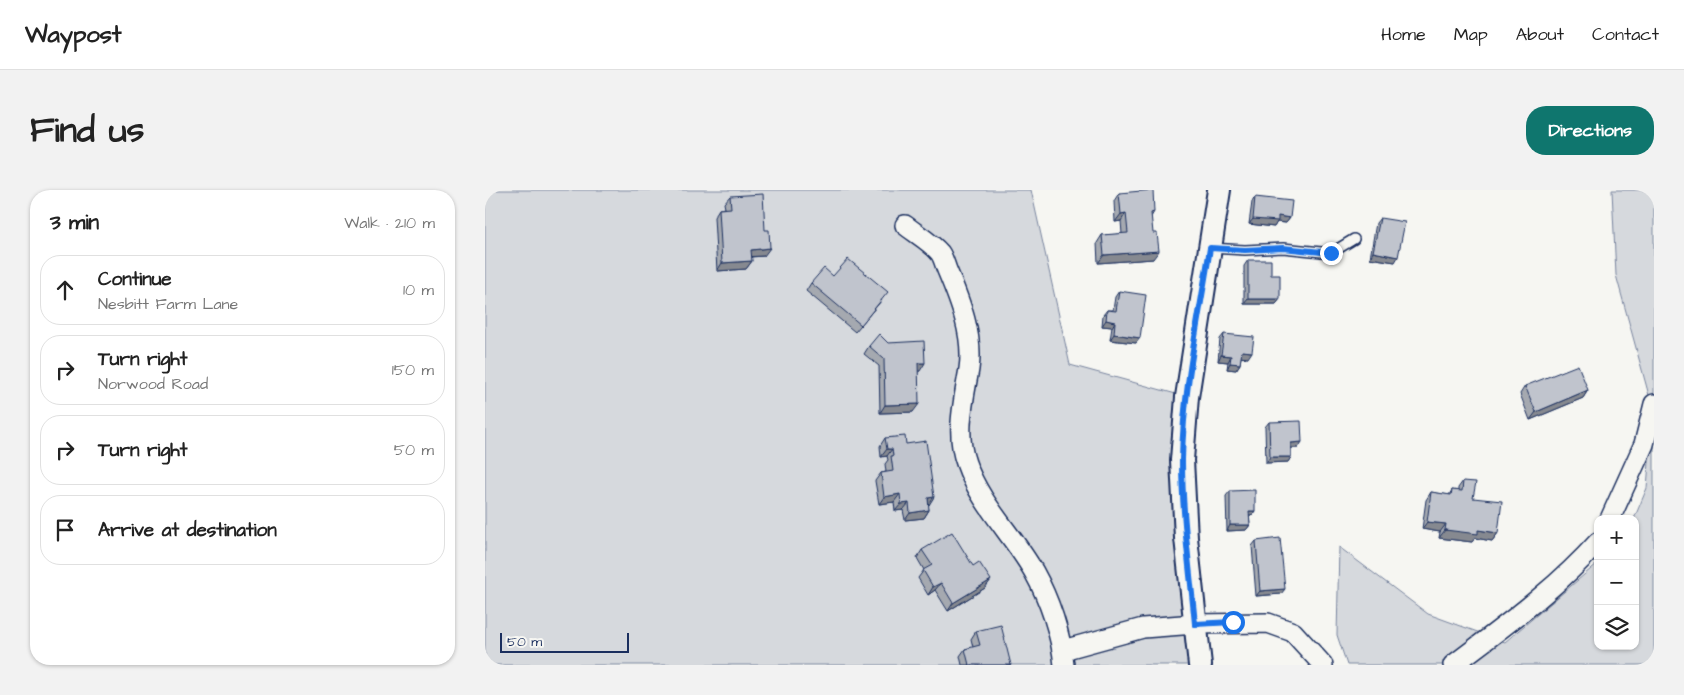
<!DOCTYPE html>
<html lang="en">
<head>
<meta charset="utf-8">
<style>
	body { margin:0; font-family:"Architects Daughter",sans-serif; background:#f2f2f2; color:#222 }
	.controls { position:absolute; right:15px; bottom:15px; display:grid; overflow:hidden; border-radius:10px; box-shadow:0 1px 4px #0004 }
	.controls button { width:45px; height:45px; display:grid; place-items:center; padding:0; border:0; border-bottom:1px solid #e0e0e0; background:#fff; color:#222; font:25px sans-serif }
	.scale { position:absolute; left:15px; bottom:12px; width:129px; box-sizing:border-box; padding-left:5px; border:2px solid #1b2f5e; border-top:0; font-size:14px; line-height:18px; white-space:nowrap; color:#1b2f5e; -webkit-text-stroke:4px #f6f6f2; paint-order:stroke }
	.stop { position:absolute; width:15px; height:15px; margin:-11px; border:4px solid #1a73e8; border-radius:50%; background:#fff }
	.stop.end { background:#1a73e8; border-color:#fff; box-shadow:0 1px 5px #0008 }
	.list { margin:0; padding:0; list-style:none }
	h2 { display:flex; justify-content:space-between; align-items:center; height:65px; margin:0; padding:0 20px; font-size:21px }
	h2 small { font-size:16px; font-weight:400; color:#767676 }
	.list li { display:grid; grid-template-columns:32px 1fr auto; gap:15px; align-items:center; box-sizing:border-box; height:70px; margin:0 10px 10px; padding:0 10px; border:1px solid #e0e0e0; border-radius:20px }
	.list b { display:block; font-size:19px; white-space:nowrap }
	.list p { margin:0; font-size:16px; white-space:nowrap; color:#767676 }
	.list em { font-size:16px; font-style:normal; color:#767676 }
	.icon { flex:none; width:28px; height:28px; fill:none; stroke:currentColor; stroke-width:2; stroke-linecap:round; stroke-linejoin:round }
	.map { position:relative; flex:none; width:1169px; height:475px; overflow:hidden; border-radius:20px }
	header { display:flex; align-items:center; gap:30px; box-sizing:border-box; height:70px; padding:0 25px; background:#fff; border-bottom:1px solid #e0e0e0 }
	header strong { font-size:24px }
	nav { display:flex; gap:28px; margin-inline-start:auto; font-size:18px }
	.intro { display:flex; align-items:center; justify-content:space-between; box-sizing:border-box; height:120px; padding:0 30px }
	h1 { margin:0; font-size:35px }
	.button { padding:12px 22px; border-radius:20px; background:#0f766e; color:#fff; font-size:18px; font-weight:700 }
	main { display:flex; gap:30px; padding:0 30px }
	aside { flex:1; background:#fff; border-radius:20px; box-shadow:0 1px 4px #0004 }
	.map>svg:first-child { display:block }
	.green { fill:#d6d9dd; stroke:#78849e }
	.lines { fill:none; stroke-linecap:round; stroke-linejoin:round }
	.service-casing { stroke:#1b2f5e; stroke-width:12 }
	.minor-casing { stroke:#1b2f5e; stroke-width:22 }
	.tertiary-casing { stroke:#1b2f5e; stroke-width:26 }
	.service { stroke:#f6f6f2; stroke-width:9 }
	.minor { stroke:#f6f6f2; stroke-width:19 }
	.tertiary { stroke:#f6f6f2; stroke-width:22 }
	.wall { fill:#a5a9b0; stroke:#1b2f5e }
	.shaded-wall { fill:#868990; stroke:#1b2f5e }
	.building { fill:#c0c4cd; stroke:#1b2f5e }
	.route { stroke:#1a73e8; stroke-width:6 }
</style>
</head>
<body>
<header>
<strong>Waypost</strong>
<nav><a>Home</a><a>Map</a><a>About</a><a>Contact</a></nav>
</header>
<div class="intro"><h1>Find us</h1><a class="button">Directions</a></div>
<main>
<aside>
<h2>3 min<small>Walk · 210 m</small></h2>
<ul class="list">
<li><svg class="icon" aria-label="ahead" viewBox="0 0 24 24"><path d="M12 20V5M6 11l6-6 6 6"/></svg><div><b>Continue</b><p>Nesbitt Farm Lane</p></div><em>10 m</em></li>
<li><svg class="icon" aria-label="right" viewBox="0 0 24 24"><path d="M7 20v-9h11M14 6l5 5-5 5"/></svg><div><b>Turn right</b><p>Norwood Road</p></div><em>150 m</em></li>
<li><svg class="icon" aria-label="right" viewBox="0 0 24 24"><path d="M7 20v-9h11M14 6l5 5-5 5"/></svg><div><b>Turn right</b></div><em>50 m</em></li>
<li><svg class="icon" aria-label="arrive" viewBox="0 0 24 24"><path d="M6 21V4h12l-3 4 3 4H6"/></svg><div><b>Arrive at destination</b></div></li>
</ul>
</aside>
<div class="map">
<svg width="1169" height="475" viewBox="0 0 1169 475">
	<rect width="100%" height="100%" fill="#f6f6f2"/>
	<filter id="ink" filterUnits="userSpaceOnUse"><feTurbulence type="fractalNoise" baseFrequency=".02" numOctaves="2"/><feDisplacementMap in="SourceGraphic" scale="10" xChannelSelector="R" yChannelSelector="G"/><feConvolveMatrix kernelMatrix="1 2 1 2 8 2 1 2 1" color-interpolation-filters="sRGB"/></filter>
	<g filter="url(#ink)">
		<path class="green" d="M0,0H546L585,175L702,207L715,475H0Z
			M1127,0H1169V475H862L852,445L854,357L943,424L1020,452L1113,373V456H1150L1149,329L1162,298L1168,220L1131,85Z"/>
		<g class="lines">
			<defs>
				<path id="service" d="M725,58L760,60L798,58L846,63L869,49"/>
				<path id="minor" d="M420,35C430,43 446,52 455,63C458,67 460,75 462,80C475,111 489,146 484,179C479,209 470,244 481,273C495,314 528,345 549,382C564,409 576,444 579,475
					M1125,329L1159,254L1169,214
					M578,460L658,438L710,434L783,433L808,442L838,475
					M968,475C1019,436 1070,400 1113,352"/>
				<path id="tertiary" d="M715,475L701,348L697,270L702,207L734,0"/>
			</defs>
			<use href="#service" class="service-casing"/>
			<use href="#minor" class="minor-casing"/>
			<use href="#tertiary" class="tertiary-casing"/>
			<use href="#service" class="service"/>
			<use href="#minor" class="minor"/>
			<use href="#tertiary" class="tertiary"/>
		</g>
		<path class="wall" d="M634,3L669,22L666,27L668,69L613,73L612,53L617,45L637,44L636,31L630,32L629,11Z
			M245,6L279,66L266,67L267,71L261,79L232,81L229,27L234,19L240,18L239,13Z
			M770,7L805,28L801,33L792,32L789,37L764,34L767,12Z
			M895,28L910,72L885,68L891,33Z
			M763,70L786,85L795,109L791,114H759V76Z
			M326,93L397,110L370,142L321,101Z
			M634,101L651,153L625,150L627,137L617,136L618,125L622,120H628L630,107Z
			M739,144L763,168L756,167L755,174L751,180L742,179L743,172L733,171L735,149Z
			M384,156L435,181H433L428,222L395,223L394,176L379,164Z
			M1040,196L1103,200L1098,208L1045,230L1035,204Z
			M784,232L813,258H806V267L803,272L781,273L780,237Z
			M400,248L421,254L443,315L444,320L439,328L420,330L418,320L410,321L409,312L394,314L390,291L396,283L401,282L400,274L403,270L402,266L396,267L395,256Z
			M978,291L988,308L1013,343L1007,351L990,348L987,352L954,348L955,342L937,339L941,310L946,302L964,305L967,300L973,301V298Z
			M745,301L770,321L766,326H764L765,335L761,340L742,341L741,306Z
			M771,351L796,404L771,406L767,356Z
			M437,360L500,398L463,421L450,400L443,405L433,388L439,380L432,368Z
			M491,441L526,475H477L475,466L480,459L488,457L486,449Z"/>
		<path class="shaded-wall" d="M641,23L636,31L630,32L636,24Z
			M793,26L805,28L801,33L792,32L789,37L764,34L768,29Z
			M285,58L279,66L260,67L266,60Z
			M674,61L668,69L613,73L619,65Z
			M888,62L913,67L910,72L885,68Z
			M267,71L261,79L232,81L237,73Z
			M763,109H795L791,114H759Z
			M621,130L630,132L627,137L617,136Z
			M629,144L655,148L651,153L625,150Z
			M757,161L767,162L763,168L753,167Z
			M736,165L746,166L743,172L733,171Z
			M433,173H440L435,181H427Z
			M745,173L755,174L751,180L742,179Z
			M1103,200L1098,208L1045,230L1051,222Z
			M434,214L428,222L395,223L400,215Z
			M817,252L813,258H802L806,253Z
			M402,259H407L402,266L396,267Z
			M785,267H806L803,272L781,273Z
			M415,304L409,312L394,314L399,307Z
			M449,307L444,315L443,308Z
			M424,313L418,320L410,321L416,314Z
			M444,320L439,328L420,330L425,323Z
			M764,321H770L766,326H760Z
			M942,332L961,334L955,342L937,339Z
			M745,335H765L761,340L742,341Z
			M960,340H993L1013,343L1007,351L990,348L987,352L954,348Z
			M506,390L500,398L463,421L468,413Z
			M456,393L450,400L443,405L448,397Z
			M800,399L796,404L771,406L775,401Z"/>
		<path class="building" d="M668,0L669,22L666,23L668,43H672L674,61L619,65L617,45L643,43L641,23L636,24L634,3Z
			M278,4L280,40H284L285,58L266,60L267,71L237,73L234,19L246,18L245,6Z
			M770,7L807,11L805,28L793,26V31L768,29Z
			M895,28L920,32L913,67L888,62Z
			M363,69L403,102L376,135L326,93L339,78L348,86Z
			M763,70H786V85H795V109H763Z
			M634,101L661,105L655,148L629,144L630,132L621,130L622,120L631,121Z
			M394,144L403,153L439,151L440,173H433L434,214L400,215L399,169L384,156Z
			M739,144L769,147L767,162L757,161L755,174L745,173L746,166L736,165Z
			M1093,175L1103,200L1051,222L1040,196Z
			M816,231L817,252L806,253V267H785L784,232Z
			M420,246L421,254L441,251L449,307L443,308L444,320L425,323L424,313L416,314L415,304L399,307L396,283L408,281L406,266H408L407,259H402L400,248Z
			M978,291L991,292L988,308L1017,311L1013,343L993,340V344L960,340L961,334L942,332L946,302L966,305L967,300L977,301Z
			M770,300V321H764L765,335H745V301Z
			M467,342L488,376L494,372L506,390L468,413L456,393L448,397L438,380L447,375L437,360Z
			M795,348L800,399L775,401L771,351Z
			M516,435L526,475H483H484L480,459L495,455L491,441Z"/>
	</g>
	<g class="lines" filter="url(#ink)">
		<path class="route" d="M748,432L710,434C705,380 697,325 697,270C698,200 714,128 725,58L760,60L798,58L846,63"/>
	</g>
</svg>
<div class="controls">
<button>+</button>
<button>−</button>
<button><svg class="icon" aria-label="layers" viewBox="0 0 24 24"><path d="M12 4l9 5-9 5-9-5zM3 14l9 5 9-5"/></svg></button>
</div>
<div class="scale">50 m</div>
<div class="stop" style="left:748px;top:432px"></div>
<div class="stop end" style="left:846px;top:63px"></div>
</div>
</main>
</body>
</html>
